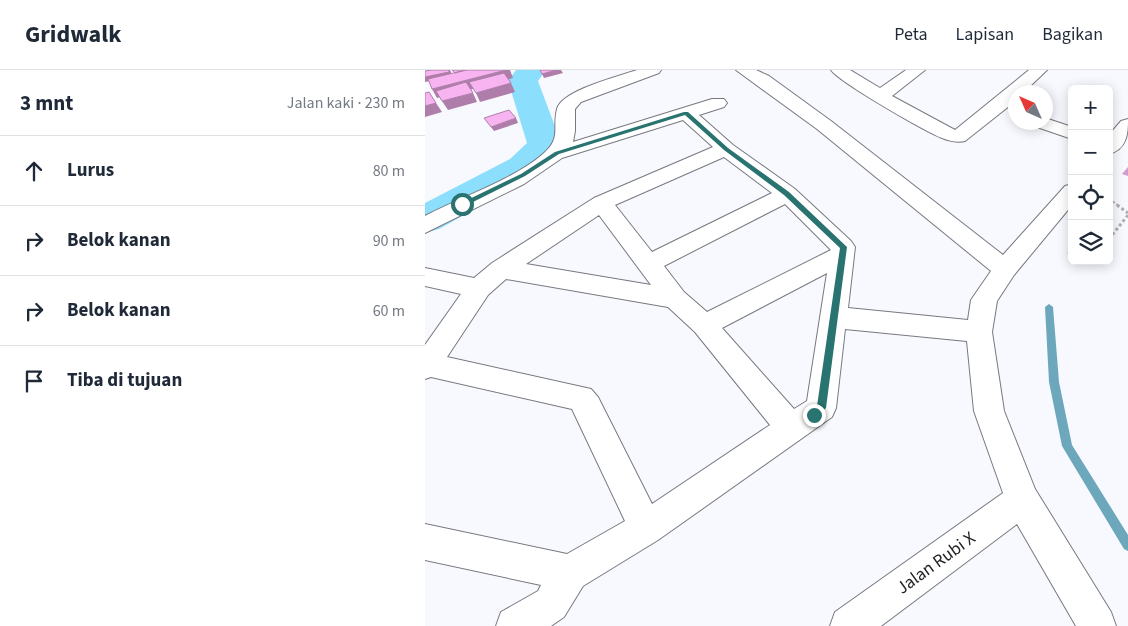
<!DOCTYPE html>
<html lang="id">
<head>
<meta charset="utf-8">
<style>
	body { margin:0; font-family:"Source Sans 3",sans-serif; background:#f6f6f7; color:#1f2937 }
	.controls { position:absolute; right:15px; top:15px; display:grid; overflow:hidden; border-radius:8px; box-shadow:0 2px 12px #0003 }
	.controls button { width:45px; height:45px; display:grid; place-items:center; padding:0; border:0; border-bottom:1px solid #e0e1e3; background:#fff; color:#1f2937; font:25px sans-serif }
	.compass { position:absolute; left:583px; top:15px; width:45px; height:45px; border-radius:50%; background:#fff; box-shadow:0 2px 12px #0003; rotate:315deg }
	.stop { position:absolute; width:15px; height:15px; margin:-11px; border:4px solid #297370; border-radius:50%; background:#fff }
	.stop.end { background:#297370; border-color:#fff; box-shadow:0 1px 5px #0008 }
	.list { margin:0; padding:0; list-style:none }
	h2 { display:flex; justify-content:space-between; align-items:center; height:65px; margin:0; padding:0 20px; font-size:21px }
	h2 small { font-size:16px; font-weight:400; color:#747a83 }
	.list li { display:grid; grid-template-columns:32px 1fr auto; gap:15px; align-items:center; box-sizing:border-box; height:70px; padding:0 20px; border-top:1px solid #e0e1e3 }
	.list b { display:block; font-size:19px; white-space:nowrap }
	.list em { font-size:16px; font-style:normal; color:#747a83 }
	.icon { flex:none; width:28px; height:28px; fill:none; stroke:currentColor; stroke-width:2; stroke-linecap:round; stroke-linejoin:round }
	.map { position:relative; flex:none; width:703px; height:556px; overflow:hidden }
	header { display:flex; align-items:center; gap:30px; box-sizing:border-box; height:70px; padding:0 25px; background:#fff; border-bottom:1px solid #e0e1e3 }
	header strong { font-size:24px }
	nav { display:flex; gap:28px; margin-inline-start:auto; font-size:18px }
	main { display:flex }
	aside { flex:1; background:#fff }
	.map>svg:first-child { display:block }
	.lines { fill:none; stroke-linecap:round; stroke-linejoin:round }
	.stream { fill:#6ca7bc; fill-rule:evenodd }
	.river { fill:#8cdffc; fill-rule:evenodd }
	.minor-casing { stroke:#787980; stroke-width:2 }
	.path-far1 { stroke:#afb0b5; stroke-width:2; stroke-dasharray:2.5 2; stroke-linecap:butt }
	.path { stroke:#afb0b5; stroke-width:3; stroke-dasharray:3 2.5; stroke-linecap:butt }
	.minor { fill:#fff; fill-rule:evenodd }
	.wall { fill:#d59acf }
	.shaded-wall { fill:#ae7da9 }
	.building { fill:#f8b3f1; stroke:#ae7da9 }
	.route { fill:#297370 }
	.labels { text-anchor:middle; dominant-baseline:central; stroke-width:4; stroke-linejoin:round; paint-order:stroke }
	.near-street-label { font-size:18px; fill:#232427; stroke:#fff }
</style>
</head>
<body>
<header>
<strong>Gridwalk</strong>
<nav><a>Peta</a><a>Lapisan</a><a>Bagikan</a></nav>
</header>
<main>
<aside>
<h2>3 mnt<small>Jalan kaki · 230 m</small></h2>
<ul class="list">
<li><svg class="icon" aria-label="ahead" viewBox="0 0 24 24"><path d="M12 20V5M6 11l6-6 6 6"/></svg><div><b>Lurus</b></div><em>80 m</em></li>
<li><svg class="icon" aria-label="right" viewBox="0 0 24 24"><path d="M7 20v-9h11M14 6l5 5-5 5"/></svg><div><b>Belok kanan</b></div><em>90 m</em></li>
<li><svg class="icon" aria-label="right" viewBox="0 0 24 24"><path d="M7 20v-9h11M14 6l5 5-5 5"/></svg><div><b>Belok kanan</b></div><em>60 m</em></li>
<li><svg class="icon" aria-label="arrive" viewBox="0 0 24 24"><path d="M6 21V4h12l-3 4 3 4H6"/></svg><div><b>Tiba di tujuan</b></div></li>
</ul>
</aside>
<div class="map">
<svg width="703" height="556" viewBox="0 0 703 556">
	<rect width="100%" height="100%" fill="#f7f9ff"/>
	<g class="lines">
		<path class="stream" d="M624,234L628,237L634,312L647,375L703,465V481L699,479L637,376L624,312L620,237Z"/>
		<path class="river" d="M91,0H121L113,11L137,75L111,105L14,159L0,163V133L85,89L102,73L83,11Z"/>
		<defs>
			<path id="minor" d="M212,0H236L234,3L156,32L150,39V61L148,72L287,29H299L302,33L299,37L274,45L308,75L370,119L426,171L430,177L423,238L543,250L546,230L566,201L392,59L311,0H331L344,6L406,51L578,185L640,116L647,114V135L589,205L572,231L567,262L579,341L610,419L686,542L691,556H651L592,454L456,556H405L410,542L578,423L549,341L542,271L420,259L411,338L407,347L233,470L158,516L139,547L126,556H71L76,542L113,521L116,515L0,490V454L142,484L200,451L147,339L6,307L0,309V275L36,224L0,216V198L49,208L67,193L169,128L288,77L258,50L137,88L99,114L0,163V146C36,127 88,110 118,84C137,68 127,58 132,39C137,20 195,6 212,0ZM299,87L347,123L227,182L190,135ZM360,134L406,180L282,242L259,222L239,196ZM174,145L226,215L101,194ZM402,203L382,331L369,339L297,258ZM81,209L243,237L270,262L345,355L227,434L173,327L166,319L22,287L63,225Z
				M406,0H425L455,18L481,0H500L467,26L530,60L604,0H622L599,22H590V31L588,33L540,71C532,73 525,71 517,68C501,62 414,12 406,0Z
				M620,48L647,57V69L609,56L607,52H620Z
				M703,49C703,64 702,79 684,84V65L696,51Z"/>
		</defs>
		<use href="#minor" class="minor-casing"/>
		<path class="path-far1" d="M684,129L694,136"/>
		<path class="path" d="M692,135L703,143
			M684,169L703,145
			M643,182L647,184"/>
		<use href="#minor" class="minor"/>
	</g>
	<path class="wall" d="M703,97V106L697,104Z"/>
	<path class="shaded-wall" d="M24,0H25L26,2V7L0,12V7Z
		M81,0H85L88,8L48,19L44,12L48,19L12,28L7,19Z
		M131,0H136L138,3L119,8L117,4Z
		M86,13L90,22L55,32L51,23Z
		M48,23L52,32L23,40L17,31Z
		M11,33L17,42L0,47V36Z
		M91,48L93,53L69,61L66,57Z"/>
	<path class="building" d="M7,0H24V2L0,7V1Z
		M27,0H41L30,3Z
		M41,0H81L7,19L3,9Z
		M115,0H131L117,4Z
		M79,3L86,13L51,23L44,12Z
		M41,12L48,23L17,31L11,21Z
		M4,22L11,33L0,36V23Z
		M84,40L91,48L66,57L59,48Z"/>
	<path class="route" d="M259,42H263L303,78L364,122L422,177L401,338L389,349L384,345L392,336L415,178L359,125L299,80L260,45L134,84L100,106L40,136L34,134L96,104L130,82Z"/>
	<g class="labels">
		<g class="near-street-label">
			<text transform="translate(511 493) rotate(-36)">Jalan Rubi X</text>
		</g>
	</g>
</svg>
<div class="controls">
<button>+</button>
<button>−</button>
<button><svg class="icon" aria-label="locate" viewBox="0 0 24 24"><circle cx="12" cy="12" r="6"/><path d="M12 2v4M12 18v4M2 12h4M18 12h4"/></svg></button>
<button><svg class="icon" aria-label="layers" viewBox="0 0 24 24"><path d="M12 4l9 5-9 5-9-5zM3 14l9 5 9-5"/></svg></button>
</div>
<svg class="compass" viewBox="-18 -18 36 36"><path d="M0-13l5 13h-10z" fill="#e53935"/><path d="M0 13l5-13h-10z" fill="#747a83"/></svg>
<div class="stop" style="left:37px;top:134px"></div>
<div class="stop end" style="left:389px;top:345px"></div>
</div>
</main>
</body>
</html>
